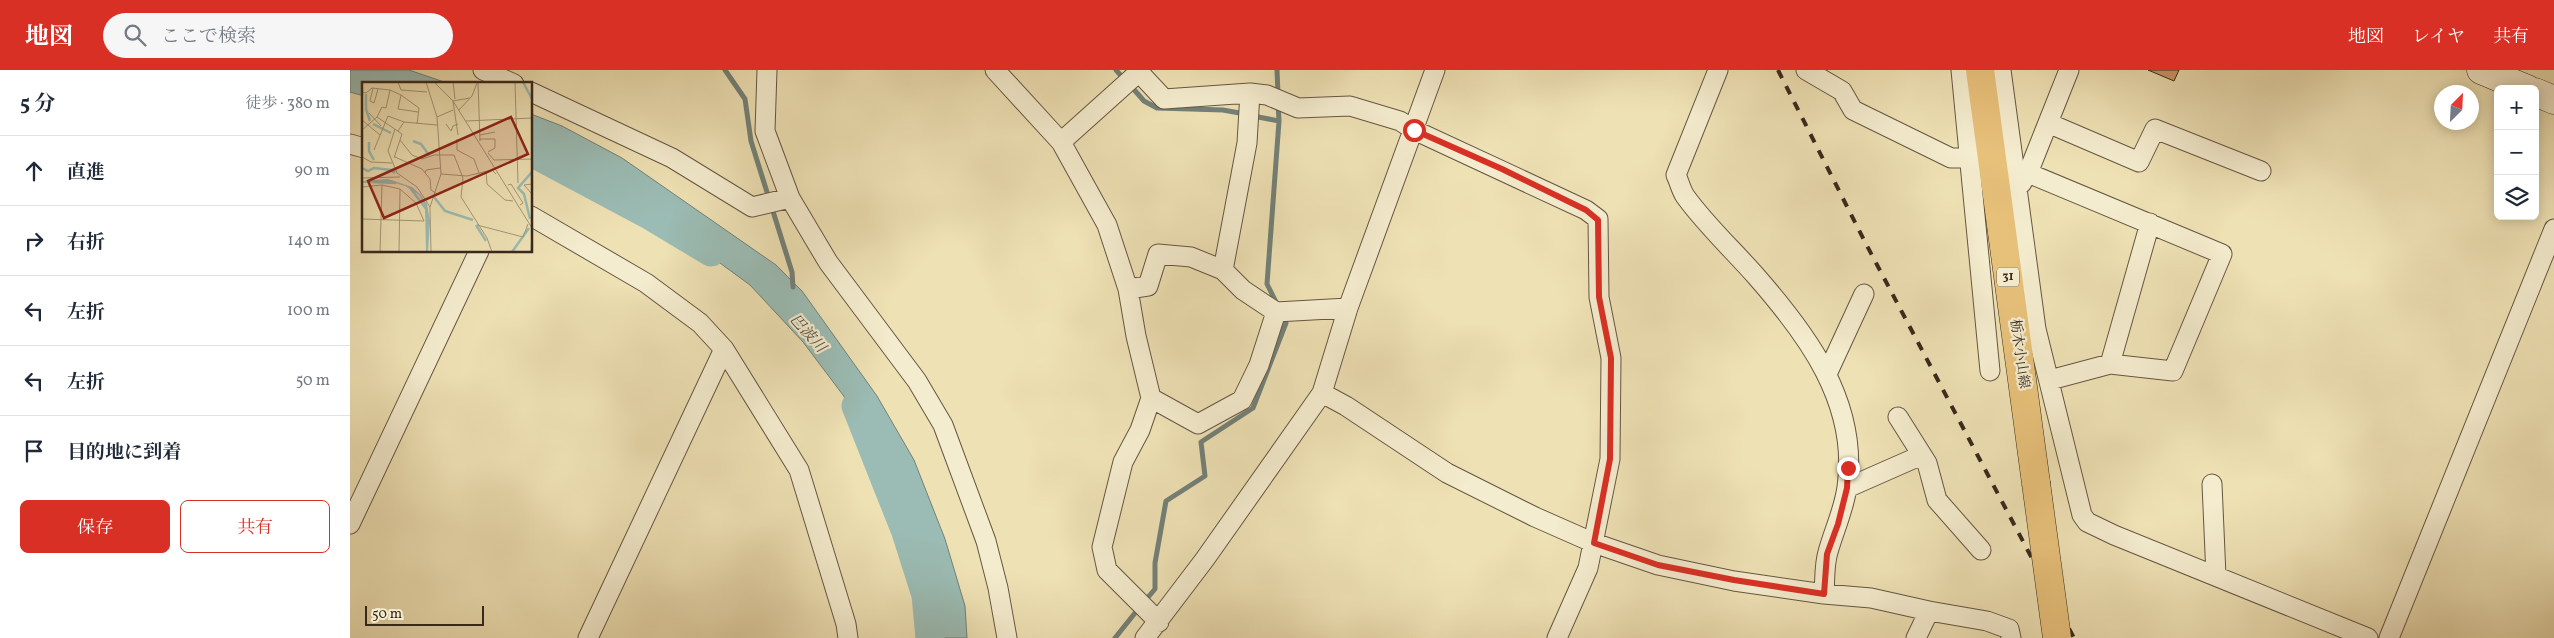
<!DOCTYPE html>
<html lang="ja">
<head>
<meta charset="utf-8">
<style>
	body { margin:0; font-family:Vollkorn,"Noto Serif JP",serif; background:#f6f6f7; color:#1f2937 }
	.controls { position:absolute; right:15px; top:15px; display:grid; overflow:hidden; border-radius:8px; box-shadow:0 2px 12px #0003 }
	.controls button { width:45px; height:45px; display:grid; place-items:center; padding:0; border:0; border-bottom:1px solid #e0e1e3; background:#fff; color:#1f2937; font:25px sans-serif }
	.compass { position:absolute; left:2084px; top:15px; width:45px; height:45px; border-radius:50%; background:#fff; box-shadow:0 2px 12px #0003; rotate:24deg }
	.scale { position:absolute; left:15px; bottom:12px; width:119px; box-sizing:border-box; padding-left:5px; border:2px solid #38281d; border-top:0; font-size:14px; line-height:18px; white-space:nowrap; color:#38281d; -webkit-text-stroke:4px #f4ecce; paint-order:stroke }
	.stop { position:absolute; width:15px; height:15px; margin:-11px; border:4px solid #d93025; border-radius:50%; background:#fff }
	.stop.end { background:#d93025; border-color:#fff; box-shadow:0 1px 5px #0008 }
	.list { margin:0; padding:0; list-style:none }
	h2 { display:flex; justify-content:space-between; align-items:center; height:65px; margin:0; padding:0 20px; font-size:21px }
	h2 small { font-size:16px; font-weight:400; color:#747a83 }
	.list li { display:grid; grid-template-columns:32px 1fr auto; gap:15px; align-items:center; box-sizing:border-box; height:70px; padding:0 20px; border-top:1px solid #e0e1e3 }
	.list b { display:block; font-size:19px; white-space:nowrap }
	.list em { font-size:16px; font-style:normal; color:#747a83 }
	.actions { display:flex; gap:10px; padding:15px 20px }
	.actions a { flex:1; padding:11px 0; border:1px solid #d93025; border-radius:8px; text-align:center; font-size:18px; color:#d93025 }
	.actions .main { background:#d93025; color:#fff }
	.icon { flex:none; width:28px; height:28px; fill:none; stroke:currentColor; stroke-width:2; stroke-linecap:round; stroke-linejoin:round }
	.map { position:relative; flex:none; width:2204px; height:568px; overflow:hidden }
	header { display:flex; align-items:center; gap:30px; box-sizing:border-box; height:70px; padding:0 25px; background:#d93025; color:#fff }
	header strong { font-size:24px }
	nav { display:flex; gap:28px; margin-inline-start:auto; font-size:18px }
	.search { width:350px; height:45px; background:#f6f6f7; display:flex; align-items:center; gap:12px; box-sizing:border-box; padding:0 18px; border-radius:28px; color:#747a83; font-size:19px }
	main { display:flex }
	aside { flex:1; background:#fff }
	.map>svg:first-child { display:block }
	.water { fill:#9bbcb4; stroke:#738178 }
	.lines { fill:none; stroke-linecap:round; stroke-linejoin:round }
	.stream { stroke:#738178; stroke-width:5 }
	.river { stroke:#9bbcb4; stroke-width:29 }
	.building { fill:#cd9668; stroke:#38281d }
	.street-casing { stroke:#665643; stroke-width:21 }
	.secondary-casing { stroke:#38281d; stroke-width:29 }
	.primary-casing { stroke:#38281d; stroke-width:29 }
	.street { stroke:#f4ecce; stroke-width:19 }
	.secondary { stroke:#f4ecce; stroke-width:28 }
	.primary { stroke:#e7c07a; stroke-width:28 }
	.rail { stroke:#38281d; stroke-width:4; stroke-dasharray:9 9; stroke-linecap:butt }
	.primary-bridge-casing { stroke:#38281d; stroke-width:29; stroke-linecap:butt }
	.primary-bridge { stroke:#e7c07a; stroke-width:28 }
	.route { stroke:#d93025; stroke-width:6 }
	.labels { text-anchor:middle; dominant-baseline:central; stroke-width:4.5; stroke-linejoin:round; paint-order:stroke }
	.shield { fill:#f4ecce; stroke:#706352; stroke-width:1 }
	.shield-label { font-size:12px; font-weight:bold; fill:#38281d }
	.street-label { font-size:14px; fill:#38281d; stroke:#f4ecce }
	.water-label { font-size:15px; font-style:italic; fill:#514d43; stroke:#f4ecce }
	.inset-river { fill:none; stroke:#9bbcb4; stroke-width:2.5 }
	.inset-road { fill:none; stroke:#a59778; stroke-width:1 }
	.view { fill:#8f2418; fill-opacity:0.15; stroke:#8f2418; stroke-width:2.5 }
	.inset-edge { fill:none; stroke:#38281d; stroke-width:2.5 }
</style>
</head>
<body>
<header>
<strong>地図</strong>
<div class="search"><svg class="icon" aria-label="search" viewBox="0 0 24 24"><circle cx="10" cy="10" r="6"/><path d="M15 15l6 6"/></svg>ここで検索</div>
<nav><a>地図</a><a>レイヤ</a><a>共有</a></nav>
</header>
<main>
<aside>
<h2>5 分<small>徒歩 · 380 m</small></h2>
<ul class="list">
<li><svg class="icon" aria-label="ahead" viewBox="0 0 24 24"><path d="M12 20V5M6 11l6-6 6 6"/></svg><div><b>直進</b></div><em>90 m</em></li>
<li><svg class="icon" aria-label="right" viewBox="0 0 24 24"><path d="M7 20v-9h11M14 6l5 5-5 5"/></svg><div><b>右折</b></div><em>140 m</em></li>
<li><svg class="icon" aria-label="left" viewBox="0 0 24 24"><path d="M17 20v-9H6M10 6l-5 5 5 5"/></svg><div><b>左折</b></div><em>100 m</em></li>
<li><svg class="icon" aria-label="left" viewBox="0 0 24 24"><path d="M17 20v-9H6M10 6l-5 5 5 5"/></svg><div><b>左折</b></div><em>50 m</em></li>
<li><svg class="icon" aria-label="arrive" viewBox="0 0 24 24"><path d="M6 21V4h12l-3 4 3 4H6"/></svg><div><b>目的地に到着</b></div></li>
</ul>
<div class="actions"><a class="main">保存</a><a>共有</a></div>
</aside>
<div class="map">
<svg width="2204" height="568" viewBox="0 0 2204 568">
	<rect width="100%" height="100%" fill="#eee1b4"/>
	<filter id="stains"><feTurbulence type="fractalNoise" baseFrequency=".004" numOctaves="4"/><feColorMatrix values="0 0 0 0 .2 0 0 0 0 .09 0 0 0 0 .02 0 0 0 .5 -.17"/></filter>
	<radialGradient id="worn" r=".72"><stop offset=".6" stop-color="#630" stop-opacity="0"/><stop offset="1" stop-color="#630" stop-opacity=".3"/></radialGradient>
	<path class="water" d="M0,0H59L100,14H14V26L0,22Z
		M181,44L212,56L272,88L426,195L452,221L527,326L564,390L595,469L615,536L617,568H591L586,522L571,467L542,406L493,325L453,272L400,215L292,136L216,92L181,77Z"/>
	<g class="lines">
		<path class="stream" d="M375,0L395,29L401,71L442,202L443,217
			M766,0L774,9
			M927,0L928,24
			M780,15L794,31L807,38L873,40L895,44
			M928,33L929,51
			M903,46L929,51L917,214L928,236
			M794,532L805,519V493L816,431L855,406L851,372L903,338L936,253L932,246
			M765,568L789,538"/>
		<path class="river" d="M181,82L301,146L361,182
			M506,336L556,462L576,525L580,568"/>
	</g>
	<path class="building" d="M1798,0H1829L1824,11Z"/>
	<g class="lines">
		<defs>
			<path id="street" d="M133,0L164,14
				M417,0L415,61L440,128L478,192L567,311L593,355L636,471L648,518L657,568
				M645,0L711,72L757,155L778,219L786,266L801,328L790,360L773,392L752,477L757,500L809,552
				M787,0L814,29L900,23L917,25L948,38L1000,36L1050,51L1064,60L1236,140L1248,149L1249,227L1261,288L1260,389L1238,498L1207,568
				M1368,0L1326,105C1329,111 1331,120 1335,126C1355,154 1382,179 1405,205C1457,264 1509,333 1497,417C1494,440 1484,460 1478,482C1474,495 1475,511 1474,524
				M1456,0L1492,21L1503,40L1601,88H1620
				M1611,0L1640,301
				M1651,0L1686,259L1732,445L1737,452L1764,465L2018,568
				M181,22L322,88L402,137L440,128
				M1698,53L1789,92L1805,59L1911,101
				M711,72L789,2
				M0,74L14,78
				M1678,103L1872,184L1823,301L1760,294L1700,310
				M1671,114L1678,103L1719,0
				M181,146L296,213L350,253L374,279L449,400L496,554L498,568
				M873,200L897,73L900,23
				M778,219L798,216L808,184L841,187L873,200L893,220L926,242L998,238
				M1760,294L1800,153
				M1477,304L1514,224
				M972,323L996,336L1097,403L1185,447L1244,473L1308,495L1384,511L1474,524L1521,528L1579,541L1637,551L1659,559L1661,568
				M801,328L848,354L892,330L909,295L926,242
				M1548,347L1577,393L1587,430L1631,480
				M1862,414L1866,506
				M1497,418L1572,385
				M0,454L129,181
				M238,568L374,279
				M795,568L855,489L972,323L998,238L1085,0
				M1566,568L1579,541
				M2039,568L2204,159"/>
			<path id="secondary" d="M2131,0L2177,19
				M2185,22L2204,30"/>
			<path id="primary" d="M1630,0L1686,413"/>
		</defs>
		<use href="#street" class="street-casing"/>
		<use href="#secondary" class="secondary-casing"/>
		<use href="#primary" class="primary-casing"/>
		<use href="#street" class="street"/>
		<use href="#secondary" class="secondary"/>
		<use href="#primary" class="primary"/>
		<path class="rail" d="M1428,0L1515,172L1724,568"/>
		<defs>
			<path id="primary-bridge" d="M1686,413L1707,568"/>
		</defs>
		<use href="#primary-bridge" class="primary-bridge-casing"/>
		<use href="#primary-bridge" class="primary-bridge"/>
	</g>
	<g class="lines">
		<path class="route" d="M1064,60L1152,99L1236,140L1248,150L1249,227L1261,288L1260,389L1244,473L1308,495L1384,510L1474,524L1477,484L1488,454L1497,418L1498,398"/>
	</g>
	<g class="labels">
		<rect class="shield" x="1647" y="197.5" width="22" height="19" rx="4"/>
		<g class="shield-label">
			<text x="1658" y="207">31</text>
		</g>
		<g class="street-label">
			<text transform="translate(1669 284) rotate(82)">栃木小山線</text>
		</g>
		<g class="water-label">
			<text transform="translate(457 264) rotate(48)">巴波川</text>
		</g>
	</g>
	<g transform="translate(12 12)">
		<rect width="170" height="170" fill="#eee1b4"/>
		<path d="M26,97L50,105L58,112L65,122L68,139L66,170H64L63,124L57,113L43,104L29,100L0,101V99Z" fill="#9bbcb4"/>
		<path class="inset-river" d="M161,0L170,17M4,12V27L8,39M11,42L29,51M51,59L59,62L67,73M7,60V69L12,78M0,86L6,89L12,86L29,88L33,91M11,100L34,101M49,107L65,128M72,115L83,129L111,138M168,137L162,112L156,106L170,90M114,143L124,159M150,170L167,146"/>
		<path class="inset-road" d="M36,0L39,8L65,10M64,0L75,35L79,92L68,125L69,170M72,0L91,19L170,146M91,0L93,17M116,0L118,59M153,0L156,101M11,6L8,19L12,21L16,7M0,10L4,11L10,6L28,8L39,13L57,26L55,42M39,13L36,27L56,30M97,28L110,14L115,1M7,31L19,44M15,35L40,52L32,76M75,35L91,28M0,38L18,53M104,39L170,36M84,42L89,49L91,44L96,42M33,47L26,69L35,91L55,105L68,125M0,48L15,35L20,25L24,26L28,8M36,49L42,40L75,43M96,53L91,19L108,16M118,53L133,50M95,57V68L112,77L117,91M118,57H133V66L126,70M38,58L50,73L60,77L72,73H92L101,96L99,115L125,156L130,170M12,68L26,34L42,40M126,71L132,78L170,77M0,75L9,80L30,81M33,75L60,87L68,97L69,108L75,112M124,89L125,102L143,118L151,119M63,91L64,88L78,86M79,92L105,94L130,88L134,92M0,96L38,95M170,102L162,103L170,112M146,103L149,102L161,121L158,123M0,105L20,103L38,107L54,121L62,139L0,137M115,143L161,155L166,142M18,170L20,103M37,170L38,107M169,170L170,149"/>
		<path class="view" d="M149,35L166,72L22,136L6,99Z"/>
		<rect width="170" height="170" class="inset-edge"/>
	</g>
	<rect width="100%" height="100%" filter="url(#stains)"/>
	<rect width="100%" height="100%" fill="url(#worn)"/>
</svg>
<div class="controls">
<button>+</button>
<button>−</button>
<button><svg class="icon" aria-label="layers" viewBox="0 0 24 24"><path d="M12 4l9 5-9 5-9-5zM3 14l9 5 9-5"/></svg></button>
</div>
<svg class="compass" viewBox="-18 -18 36 36"><path d="M0-13l5 13h-10z" fill="#e53935"/><path d="M0 13l5-13h-10z" fill="#747a83"/></svg>
<div class="scale">50 m</div>
<div class="stop" style="left:1064px;top:60px"></div>
<div class="stop end" style="left:1498px;top:398px"></div>
</div>
</main>
</body>
</html>
